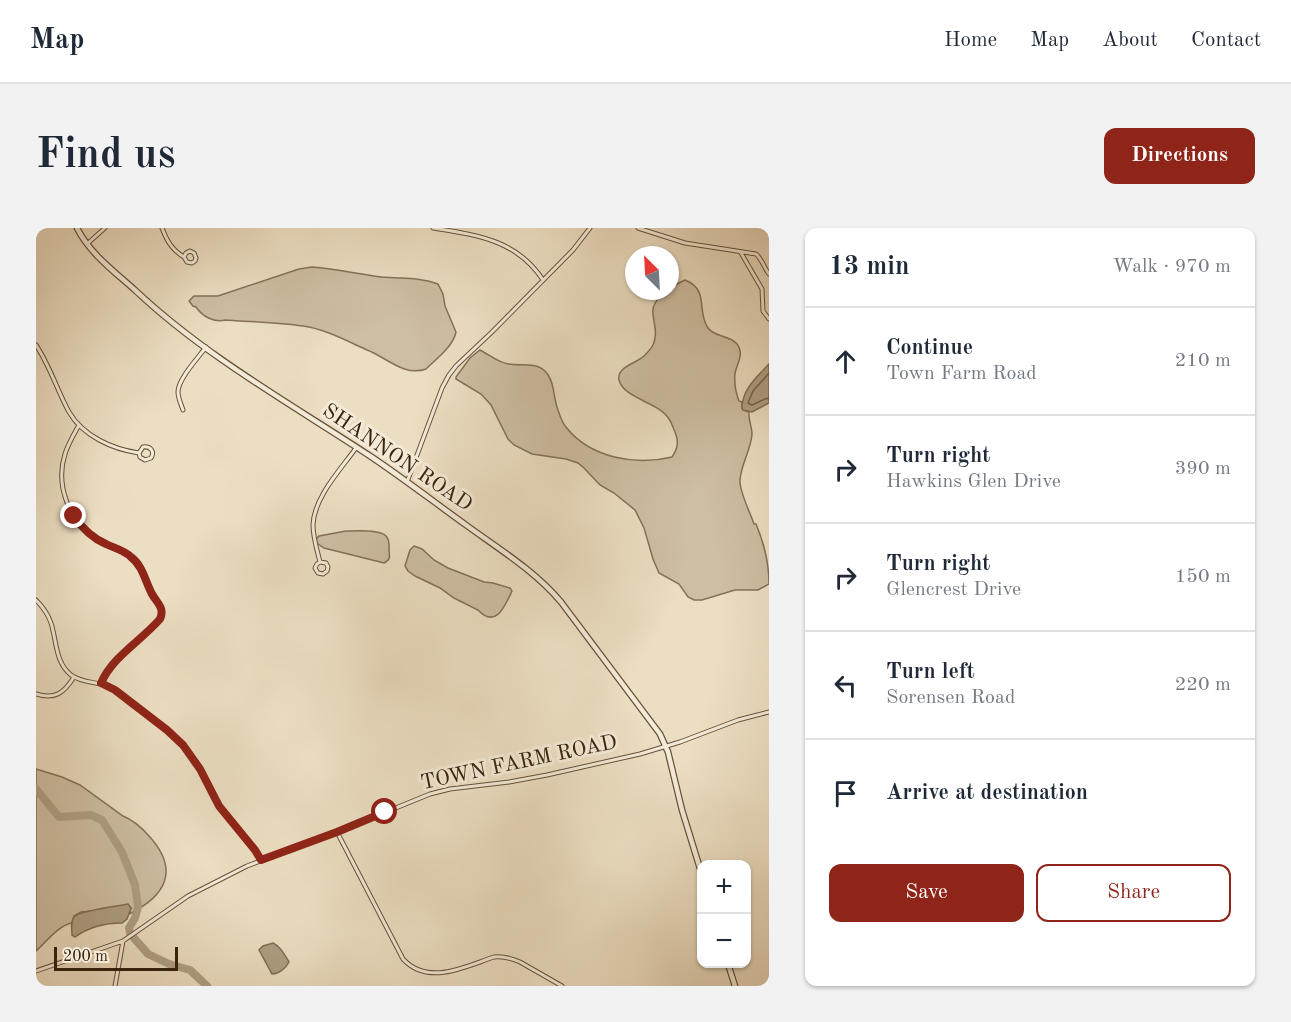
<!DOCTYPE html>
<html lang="en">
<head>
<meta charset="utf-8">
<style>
	body { margin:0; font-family:"Old Standard TT",serif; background:#f2f2f3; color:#1f2937 }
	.controls { position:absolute; right:18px; bottom:18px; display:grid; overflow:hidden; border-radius:12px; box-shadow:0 2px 4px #0004 }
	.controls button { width:54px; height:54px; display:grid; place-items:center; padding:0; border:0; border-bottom:2px solid #e0e1e3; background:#fff; color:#1f2937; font:30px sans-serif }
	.compass { position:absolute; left:589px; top:18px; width:54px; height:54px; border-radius:50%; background:#fff; box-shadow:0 2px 4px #0004; rotate:336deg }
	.scale { position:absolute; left:18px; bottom:15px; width:124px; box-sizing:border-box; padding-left:6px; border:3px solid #3a240d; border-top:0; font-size:16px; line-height:21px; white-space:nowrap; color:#3a240d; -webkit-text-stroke:4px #f3ead7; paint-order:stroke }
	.stop { position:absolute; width:18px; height:18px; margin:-14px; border:4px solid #8f2418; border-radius:50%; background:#fff }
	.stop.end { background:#8f2418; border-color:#fff; box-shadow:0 2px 6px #0008 }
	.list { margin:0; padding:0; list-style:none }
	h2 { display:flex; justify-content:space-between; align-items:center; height:78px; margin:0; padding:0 24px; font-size:26px }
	h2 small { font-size:20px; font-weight:400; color:#747a83 }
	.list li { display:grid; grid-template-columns:39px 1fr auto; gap:18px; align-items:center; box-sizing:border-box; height:108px; padding:0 24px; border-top:2px solid #e0e1e3 }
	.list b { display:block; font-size:22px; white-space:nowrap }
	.list p { margin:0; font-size:20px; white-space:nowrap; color:#747a83 }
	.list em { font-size:20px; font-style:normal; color:#747a83 }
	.actions { display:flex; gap:12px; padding:18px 24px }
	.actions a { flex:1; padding:14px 0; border:2px solid #8f2418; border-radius:12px; text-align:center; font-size:21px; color:#8f2418 }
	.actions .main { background:#8f2418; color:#fff }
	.icon { flex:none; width:33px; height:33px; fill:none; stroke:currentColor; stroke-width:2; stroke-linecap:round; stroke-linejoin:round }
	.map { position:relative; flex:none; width:733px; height:758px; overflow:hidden; border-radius:12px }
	header { display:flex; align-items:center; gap:36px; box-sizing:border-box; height:84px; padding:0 30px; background:#fff; border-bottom:2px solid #e0e1e3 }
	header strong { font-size:28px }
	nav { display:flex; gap:33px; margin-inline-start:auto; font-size:21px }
	.intro { display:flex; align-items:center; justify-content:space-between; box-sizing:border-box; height:144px; padding:0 36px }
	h1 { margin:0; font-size:42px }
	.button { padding:15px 27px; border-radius:12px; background:#8f2418; color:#fff; font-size:21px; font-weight:700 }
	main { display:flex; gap:36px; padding:0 36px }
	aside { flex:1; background:#fff; border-radius:12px; box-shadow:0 2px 4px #0004 }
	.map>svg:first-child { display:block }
	.green { fill:#cebea3; stroke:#847158; stroke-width:1.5 }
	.water { fill:#af9f84; stroke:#806e54; stroke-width:1.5 }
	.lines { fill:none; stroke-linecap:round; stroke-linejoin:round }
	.shore { stroke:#746248; stroke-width:1.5 }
	.river { stroke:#af9f84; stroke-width:8 }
	.minor-casing { stroke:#66523a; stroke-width:5 }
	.tertiary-casing { stroke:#66523a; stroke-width:7 }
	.minor { stroke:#f3ead7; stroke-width:3 }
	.tertiary { stroke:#f3ead7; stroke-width:4.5 }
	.route { stroke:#8f2418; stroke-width:8 }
	.labels { text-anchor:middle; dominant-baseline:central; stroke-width:6; stroke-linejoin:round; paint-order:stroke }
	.street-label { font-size:21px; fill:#3a240d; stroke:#f3ead7 }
</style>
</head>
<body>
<header>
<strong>Map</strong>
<nav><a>Home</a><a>Map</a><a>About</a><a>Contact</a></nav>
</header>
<div class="intro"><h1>Find us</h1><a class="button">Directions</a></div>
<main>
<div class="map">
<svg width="733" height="758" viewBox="0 0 733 758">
	<rect width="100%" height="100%" fill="#ecdec2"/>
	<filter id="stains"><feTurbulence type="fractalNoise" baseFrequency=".00333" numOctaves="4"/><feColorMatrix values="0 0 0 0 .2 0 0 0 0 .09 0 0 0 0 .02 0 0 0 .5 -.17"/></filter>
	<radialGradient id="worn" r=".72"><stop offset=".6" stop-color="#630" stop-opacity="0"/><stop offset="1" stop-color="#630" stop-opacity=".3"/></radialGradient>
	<path class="green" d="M276,39C300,41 323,46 346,49C366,51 384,49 402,56L407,66L409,78L420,104C417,119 400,131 390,141C368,149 350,129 331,122C311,113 289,101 267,98C241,94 214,94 189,92C178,95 166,88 160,79L157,78L153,73L158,68H182L263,41Z
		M649,52C674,62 660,83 672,100C680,111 702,107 704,123C706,130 700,138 699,146C698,155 700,165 703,173L706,174V180L707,182L713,184C712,191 716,199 716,206C715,222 705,236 704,252C703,263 714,284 718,296H720C728,315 733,335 733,356L722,362H699L666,372H658L652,369L643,356L623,345L617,331L608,300L599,282L578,265L564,257L548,240L542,235L530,231L496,226L478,217L472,211L455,177L445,166L420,151V149L434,130L444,122C454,127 462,135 473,136C485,138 499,134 509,143C519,153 517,170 522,182C524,188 526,195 530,199C554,230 600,238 636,229C642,220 643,214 639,204C637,200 636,195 633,191C623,174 588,171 583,152C580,139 601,135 608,128C611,125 615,121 617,117C622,106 618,97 617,86C614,71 638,57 649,52Z
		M310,303C320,303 344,301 350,308C354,312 353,318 353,323C354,330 354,332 348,335L288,320L282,316L279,312L283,308Z
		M378,318L386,321L398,332L412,340L448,354L457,355L474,360L476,363C469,378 460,401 442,382L418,370L404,360L379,348L372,343L369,338L374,322Z
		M0,541L26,549L44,557L87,588C97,592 106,600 113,608C144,642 130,668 93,686L95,680L45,684L38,688L36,695C23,697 10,714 0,723Z"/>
	<path class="water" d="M733,136V175L716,184L707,182L706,180C706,161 721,149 733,136Z
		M92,676L95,680L91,691L86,695C69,695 53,699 39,709L36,707C36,701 34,692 39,688C44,683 82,678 92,676Z
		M237,715C245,719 248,726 253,734C250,740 243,746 236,746L223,722L227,718Z"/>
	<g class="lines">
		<path class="shore" d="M733,145L717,163L712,175L716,177L729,171L733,170"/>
		<path class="river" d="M0,561L23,589L55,587L66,592L86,624L99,657L102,679L99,690L93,700L94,705L98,710L112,726L133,736L154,742L171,758"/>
		<defs>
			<path id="minor" d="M126,0C131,13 136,22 148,29L151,34L156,35L159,33L160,30L158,25L154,23L150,25L148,29
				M397,0C441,7 481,12 507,52
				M602,0L649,15L720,26C726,31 728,40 733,46
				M51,16L69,0
				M705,25L726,61L727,83L733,91
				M0,117C14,138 21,162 33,184C47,208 76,221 103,225L107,219C115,218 119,224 115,230L109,232L104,229L103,225
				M147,182C145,176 142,170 142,164C142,151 162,130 170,119
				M43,197C38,206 32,216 29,226C19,257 33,294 61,311C72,318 87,320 97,330C107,340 110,355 116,367C122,376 129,380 124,391C105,412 77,428 65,455
				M371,254L406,160L413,147L420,138L456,104L537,22L554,0
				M284,334L290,335L292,339L291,343L287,346L282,345L279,340L281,336L284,334C281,322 277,309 277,297C278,269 305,241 320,220
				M0,372C7,379 12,386 15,395C21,414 19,434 35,447C47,456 63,453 76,460L131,502L152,522L164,541L186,581L225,632
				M0,466C19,472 28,465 38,449
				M301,604L367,731C392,758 428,739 458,729C468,728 475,730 484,734L526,758
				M0,743L87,713L152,668L211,638L301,604L394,566L414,561L473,554L511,547L604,526L644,514L702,492L733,484
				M79,758L87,713"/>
			<path id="tertiary" d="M41,0C54,26 79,44 100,63C169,128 255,176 334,228C367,250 398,274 430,297C463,321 499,343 525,374L624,506L632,524L646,582L666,647
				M692,736L699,758"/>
		</defs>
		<use href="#minor" class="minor-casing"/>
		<use href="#tertiary" class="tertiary-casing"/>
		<use href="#minor" class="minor"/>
		<use href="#tertiary" class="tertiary"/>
	</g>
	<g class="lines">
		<path class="route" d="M38,288C46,300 56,310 70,316C78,320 88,322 95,329C107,338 109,353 116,366C121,375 129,380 124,391C105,413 77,428 65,455L79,462L131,502L147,517L164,541L183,578L219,622L225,632L301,604L349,584"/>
	</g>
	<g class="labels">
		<g class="street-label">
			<text transform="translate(361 230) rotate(34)">SHANNON ROAD</text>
			<text transform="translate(483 535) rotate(-12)">TOWN FARM ROAD</text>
		</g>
	</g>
	<rect width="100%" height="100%" filter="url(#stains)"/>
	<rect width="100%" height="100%" fill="url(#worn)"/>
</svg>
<div class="controls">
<button>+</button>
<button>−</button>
</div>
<svg class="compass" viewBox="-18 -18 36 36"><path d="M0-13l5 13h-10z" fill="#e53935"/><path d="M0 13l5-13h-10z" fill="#747a83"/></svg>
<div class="scale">200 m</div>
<div class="stop" style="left:349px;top:584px"></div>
<div class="stop end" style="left:38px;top:288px"></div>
</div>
<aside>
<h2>13 min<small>Walk · 970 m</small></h2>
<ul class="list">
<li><svg class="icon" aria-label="ahead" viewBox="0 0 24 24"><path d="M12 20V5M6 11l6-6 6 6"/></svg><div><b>Continue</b><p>Town Farm Road</p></div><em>210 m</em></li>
<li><svg class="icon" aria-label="right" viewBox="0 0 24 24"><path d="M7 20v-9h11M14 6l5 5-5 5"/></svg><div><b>Turn right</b><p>Hawkins Glen Drive</p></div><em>390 m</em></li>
<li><svg class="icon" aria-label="right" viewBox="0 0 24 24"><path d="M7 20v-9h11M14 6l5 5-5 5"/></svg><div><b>Turn right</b><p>Glencrest Drive</p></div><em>150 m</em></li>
<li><svg class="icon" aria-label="left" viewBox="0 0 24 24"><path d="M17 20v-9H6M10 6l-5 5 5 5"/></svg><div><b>Turn left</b><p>Sorensen Road</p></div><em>220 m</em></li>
<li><svg class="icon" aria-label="arrive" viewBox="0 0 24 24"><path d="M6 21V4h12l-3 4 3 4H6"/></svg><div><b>Arrive at destination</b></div></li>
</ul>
<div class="actions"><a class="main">Save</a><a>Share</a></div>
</aside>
</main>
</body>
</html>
